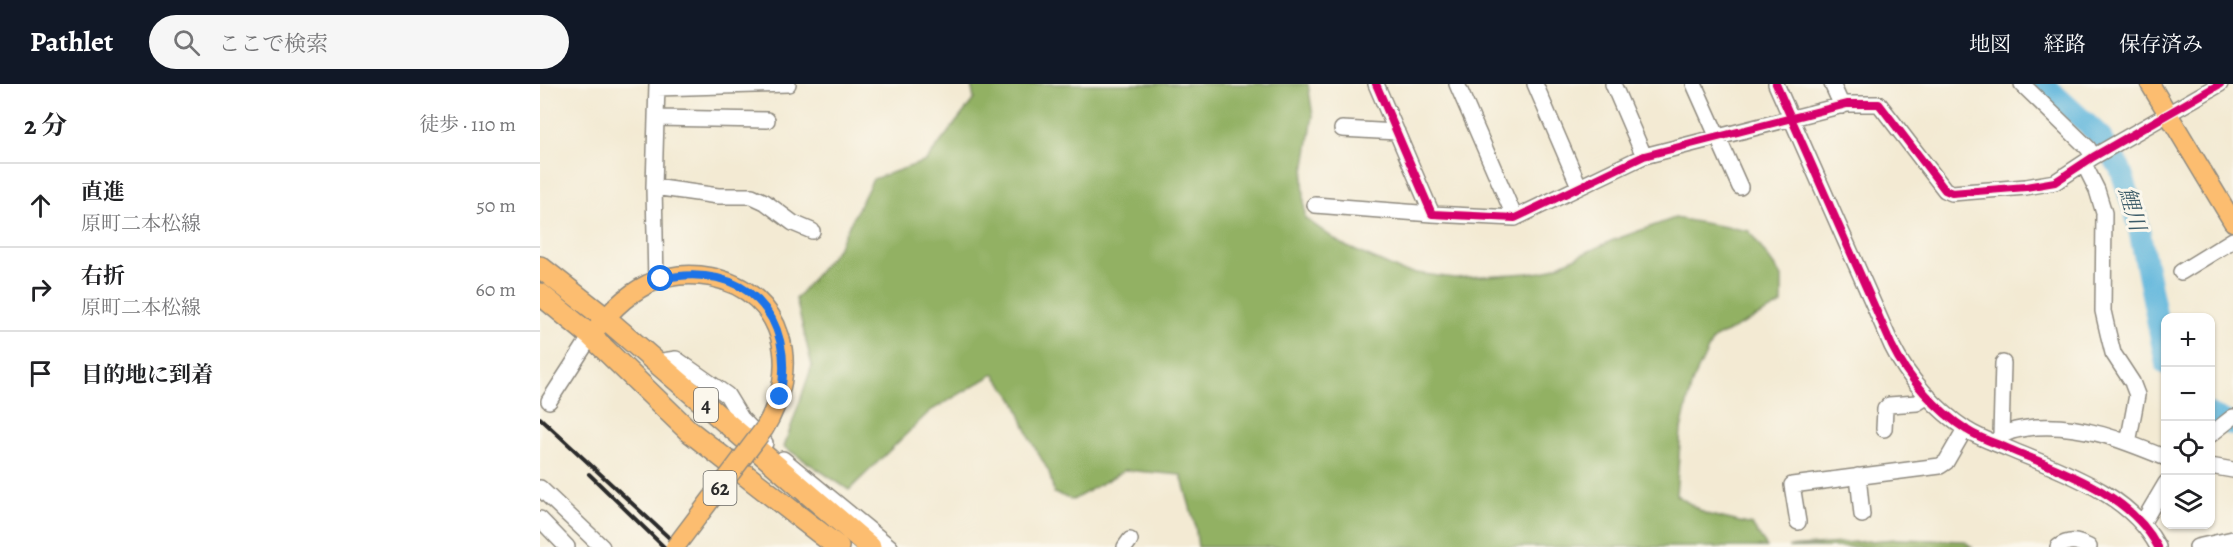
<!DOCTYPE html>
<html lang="ja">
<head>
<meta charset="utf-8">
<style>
	body { margin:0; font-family:Alegreya,"Noto Serif JP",serif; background:#f6f6f6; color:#202124 }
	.controls { position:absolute; right:18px; bottom:18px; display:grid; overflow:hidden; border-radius:12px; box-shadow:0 2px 4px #0004 }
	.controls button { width:54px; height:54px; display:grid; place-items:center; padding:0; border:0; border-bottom:2px solid #e0e0e0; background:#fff; color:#202124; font:30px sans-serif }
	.stop { position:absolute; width:18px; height:18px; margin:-14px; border:4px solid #1a73e8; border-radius:50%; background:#fff }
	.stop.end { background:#1a73e8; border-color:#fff; box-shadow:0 2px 6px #0008 }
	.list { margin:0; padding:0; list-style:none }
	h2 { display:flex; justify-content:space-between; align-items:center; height:78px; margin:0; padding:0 24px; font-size:26px }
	h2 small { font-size:20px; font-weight:400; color:#757577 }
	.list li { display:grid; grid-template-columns:39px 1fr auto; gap:18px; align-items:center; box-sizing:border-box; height:84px; padding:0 24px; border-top:2px solid #e0e0e0 }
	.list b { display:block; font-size:22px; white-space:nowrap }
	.list p { margin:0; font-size:20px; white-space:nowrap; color:#757577 }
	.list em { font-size:20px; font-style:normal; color:#757577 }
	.icon { flex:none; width:33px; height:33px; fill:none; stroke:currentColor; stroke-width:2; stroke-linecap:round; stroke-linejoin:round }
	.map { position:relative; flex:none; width:1693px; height:463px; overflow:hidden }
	header { display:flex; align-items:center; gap:36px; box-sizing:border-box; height:84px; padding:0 30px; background:#111827; color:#fff }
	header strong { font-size:28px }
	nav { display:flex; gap:33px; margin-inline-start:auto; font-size:21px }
	.search { width:420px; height:54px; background:#f6f6f6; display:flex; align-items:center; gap:15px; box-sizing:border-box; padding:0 21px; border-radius:33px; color:#757577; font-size:22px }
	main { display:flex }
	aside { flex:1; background:#fff }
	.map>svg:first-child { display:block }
	.forest { fill:#92b164; stroke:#5e6e48; stroke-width:1.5 }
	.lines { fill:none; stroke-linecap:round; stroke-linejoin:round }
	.river { stroke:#5fb6dc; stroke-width:22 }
	.minor-casing { stroke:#8f8a7f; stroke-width:18 }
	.major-casing { stroke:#8f8a7f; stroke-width:21 }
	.highway-casing { stroke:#8f8a7f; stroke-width:24 }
	.minor { stroke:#fff; stroke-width:15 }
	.major { stroke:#fcbd6f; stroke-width:18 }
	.highway { stroke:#fcbd6f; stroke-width:21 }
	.rail { stroke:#2b2b2b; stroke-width:4 }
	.major-bridge-casing { stroke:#8f8a7f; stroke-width:21; stroke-linecap:butt }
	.major-bridge { stroke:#fcbd6f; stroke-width:18 }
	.cycleway-casing { stroke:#fbf7ec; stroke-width:11 }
	.cycleway { stroke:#d6006c; stroke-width:8 }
	.route { stroke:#1a73e8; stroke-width:8 }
	.labels { text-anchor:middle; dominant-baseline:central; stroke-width:6; stroke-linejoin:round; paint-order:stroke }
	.shield { fill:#fbf7ec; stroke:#696865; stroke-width:1.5 }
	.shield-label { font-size:20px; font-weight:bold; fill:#2b2b2b }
	.water-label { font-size:22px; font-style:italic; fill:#3d5c69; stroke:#fbf7ec }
</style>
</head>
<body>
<header>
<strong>Pathlet</strong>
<div class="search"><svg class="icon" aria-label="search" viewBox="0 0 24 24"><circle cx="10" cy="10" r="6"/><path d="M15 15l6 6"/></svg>ここで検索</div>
<nav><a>地図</a><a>経路</a><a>保存済み</a></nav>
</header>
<main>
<aside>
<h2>2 分<small>徒歩 · 110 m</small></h2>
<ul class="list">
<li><svg class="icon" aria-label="ahead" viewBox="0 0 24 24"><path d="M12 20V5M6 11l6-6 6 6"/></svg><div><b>直進</b><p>原町二本松線</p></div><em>50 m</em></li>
<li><svg class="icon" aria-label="right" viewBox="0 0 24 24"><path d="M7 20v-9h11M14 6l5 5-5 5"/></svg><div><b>右折</b><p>原町二本松線</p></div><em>60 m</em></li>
<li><svg class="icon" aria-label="arrive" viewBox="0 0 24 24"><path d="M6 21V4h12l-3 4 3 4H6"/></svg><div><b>目的地に到着</b></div></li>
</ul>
</aside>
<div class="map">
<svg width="1693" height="463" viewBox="0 0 1693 463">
	<rect width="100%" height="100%" fill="#fbf7ec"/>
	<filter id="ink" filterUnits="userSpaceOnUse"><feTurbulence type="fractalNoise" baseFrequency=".0167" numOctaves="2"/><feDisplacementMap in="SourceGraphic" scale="12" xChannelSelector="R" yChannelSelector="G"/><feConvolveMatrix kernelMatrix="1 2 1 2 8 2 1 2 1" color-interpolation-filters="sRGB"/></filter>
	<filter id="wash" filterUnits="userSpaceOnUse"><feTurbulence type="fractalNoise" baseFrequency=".008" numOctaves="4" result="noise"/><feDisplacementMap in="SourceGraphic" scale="24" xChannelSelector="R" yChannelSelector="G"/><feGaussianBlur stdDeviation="1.35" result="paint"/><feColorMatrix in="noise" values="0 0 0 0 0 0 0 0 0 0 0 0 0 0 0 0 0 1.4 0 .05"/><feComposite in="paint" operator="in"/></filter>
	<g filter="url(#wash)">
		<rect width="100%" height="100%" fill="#f3ead3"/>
		<path class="forest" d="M431,0H768L773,32L763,94L765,134L803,161L861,187L914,194L1004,188L1071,157L1135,134L1209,147L1242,193V220L1173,255L1152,299L1141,346L1136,411L1166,430L1212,441L1227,463H658L655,441L641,391L585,386L533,416L514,409L509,388L490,355L475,317L454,290L390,327L309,406L244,363L272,282L256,215L297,165L333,95L386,77L434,15Z
			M1357,455L1424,457L1432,463H1248Z"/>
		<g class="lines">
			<path class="river" d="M1503,0L1560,52L1580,84L1597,135L1626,280
				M1670,330L1693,341"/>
		</g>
	</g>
	<g filter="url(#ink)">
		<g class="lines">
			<defs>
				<path id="minor" d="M836,0L892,130L975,134L1104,72L1307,20H1339L1405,106L1412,109L1486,103L1515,98L1553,73L1680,0
					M917,0L975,134
					M995,0L1039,102
					M1073,0L1104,72
					M1154,0L1200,103
					M1236,0L1352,262C1367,293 1397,327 1427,346C1439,354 1455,359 1469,365C1521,387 1590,409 1618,463
					M1292,0L1302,22
					M1482,0L1548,64L1553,73
					M117,4L248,0
					M116,34L227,36
					M802,45L857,48
					M1544,80L1557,106L1564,129L1563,227L1568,249L1573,269L1592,298L1597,311L1588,359
					M114,103L178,112H212L225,118L253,139L272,147
					M775,121L892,130
					M1641,188L1693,156
					M116,198L114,103L117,0
					M116,278L136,275L187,311L201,334L225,359
					M9,317L51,252
					M1344,345L1345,325L1349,321L1377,319L1388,312
					M1461,351L1463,279
					M1670,351L1693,333
					M1454,359C1465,346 1479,345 1496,343C1543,340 1582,356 1626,374
					M243,375L350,463
					M1670,382L1693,386
					M1318,392L1322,431
					M0,404L62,463
					M0,435L27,463
					M1258,438L1252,401L1400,382L1406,378L1425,345
					M1603,438L1626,399
					M585,463L590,456
					M1518,463C1529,455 1537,457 1549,463
					M1657,463L1693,455"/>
				<path id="major" d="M1610,0L1693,138
					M51,252C67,231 84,212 108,200C128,191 150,189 171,193C247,209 261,285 224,345"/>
				<path id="highway" d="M0,183L65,234L330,463
					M0,210L51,252L149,347L298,463"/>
			</defs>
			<use href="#minor" class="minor-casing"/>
			<use href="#major" class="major-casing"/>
			<use href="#highway" class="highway-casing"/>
			<use href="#minor" class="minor"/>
			<use href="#major" class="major"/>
			<use href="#highway" class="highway"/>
			<path class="rail" d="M0,334L139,463
				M49,390L124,463"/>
			<defs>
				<path id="major-bridge" d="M135,463L224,345"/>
			</defs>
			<use href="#major-bridge" class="major-bridge-casing"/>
			<use href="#major-bridge" class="major-bridge"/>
			<defs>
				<path id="cycleway" d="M836,0L892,130L975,134L1104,72L1307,20H1339L1405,106L1412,109L1486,103L1515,98L1553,73L1680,0
					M1236,0L1352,262C1367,293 1397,327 1427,346C1439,354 1455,359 1469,365C1521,387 1590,409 1618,463"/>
			</defs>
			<use href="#cycleway" class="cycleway-casing"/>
			<use href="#cycleway" class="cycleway"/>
		</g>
	</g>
	<g class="lines" filter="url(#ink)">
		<path class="route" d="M121,195C204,176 257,231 240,313"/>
	</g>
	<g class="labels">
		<g class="shield">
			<rect x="154" y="304" width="24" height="34" rx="4.5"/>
			<rect x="163.5" y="387" width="33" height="34" rx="4.5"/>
		</g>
		<g class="shield-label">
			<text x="166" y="321">4</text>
			<text x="180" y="404">62</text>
		</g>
		<g class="water-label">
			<text transform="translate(1592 125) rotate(74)">鯉川</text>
		</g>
	</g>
</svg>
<div class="controls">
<button>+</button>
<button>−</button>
<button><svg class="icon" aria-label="locate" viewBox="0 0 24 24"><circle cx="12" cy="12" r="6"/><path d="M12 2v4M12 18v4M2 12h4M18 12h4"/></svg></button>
<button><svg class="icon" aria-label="layers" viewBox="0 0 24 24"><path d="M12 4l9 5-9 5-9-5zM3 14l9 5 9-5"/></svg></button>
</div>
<div class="stop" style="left:121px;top:195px"></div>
<div class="stop end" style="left:240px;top:313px"></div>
</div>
</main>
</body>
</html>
